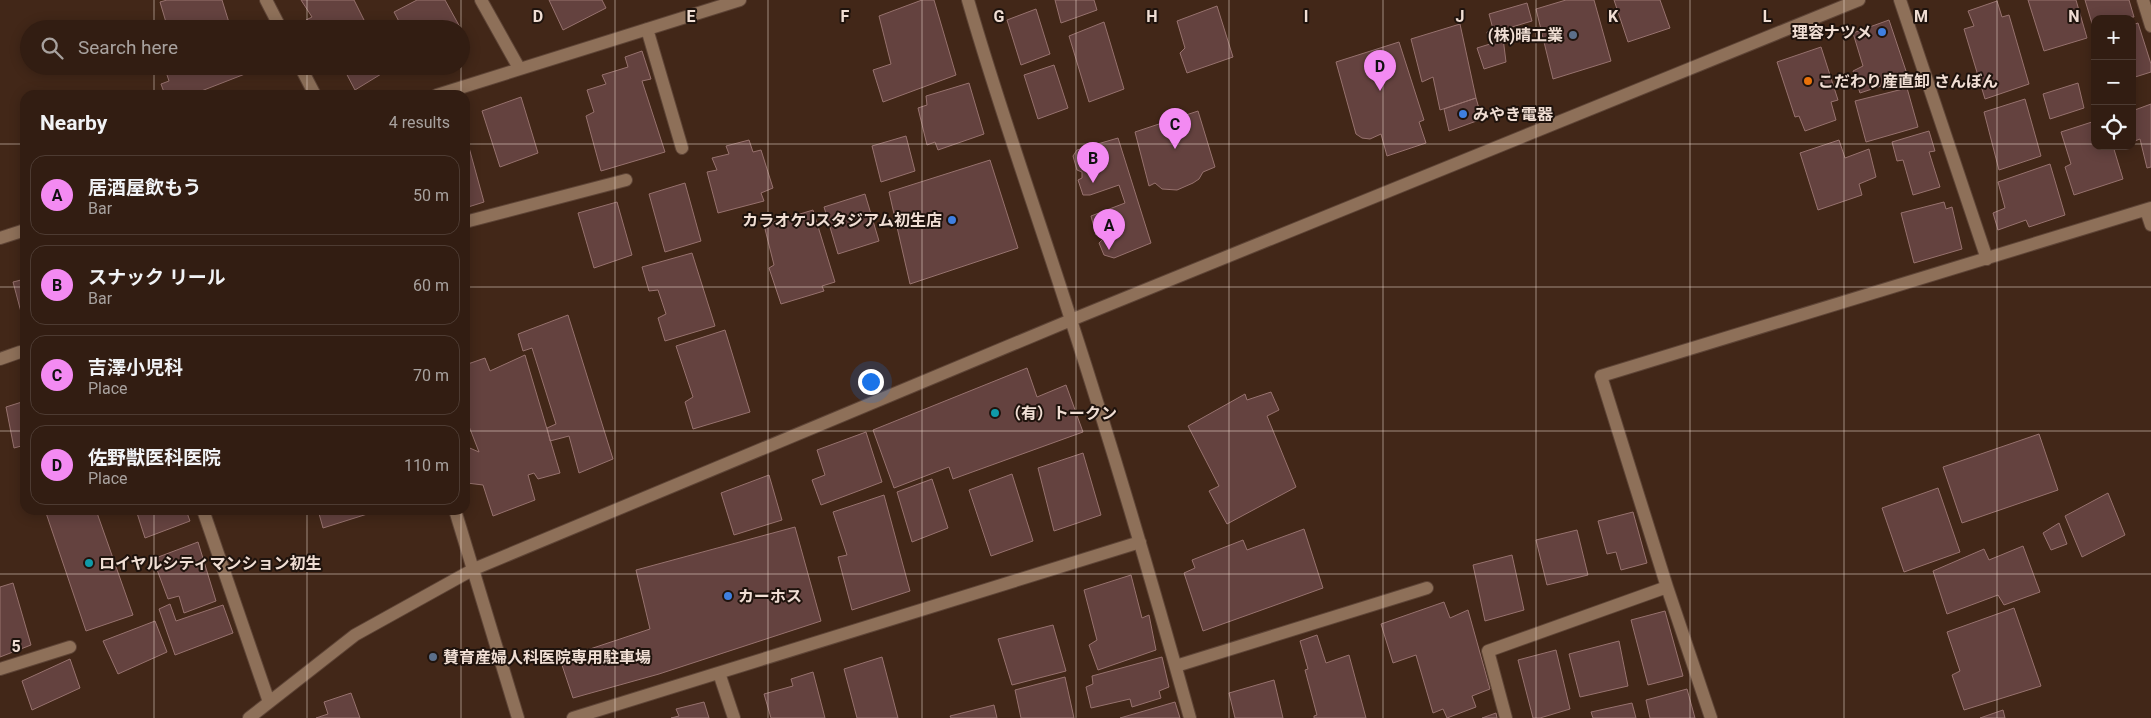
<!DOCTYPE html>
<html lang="en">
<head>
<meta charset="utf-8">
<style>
	body { margin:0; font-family:Roboto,"Noto Sans JP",sans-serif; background:#3d2a20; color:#f1f3f6 }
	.controls { position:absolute; right:15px; top:15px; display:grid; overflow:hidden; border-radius:10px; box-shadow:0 2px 12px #0003 }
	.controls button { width:45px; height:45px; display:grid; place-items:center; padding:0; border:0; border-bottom:1px solid #4d3b32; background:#321d12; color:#f1f3f6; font:25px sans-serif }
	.you { position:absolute; left:870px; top:381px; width:18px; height:18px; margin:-12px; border:4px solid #fff; border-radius:50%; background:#1a73e8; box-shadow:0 0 0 8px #1a73e833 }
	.badge { display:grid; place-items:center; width:32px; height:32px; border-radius:50%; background:#f38af2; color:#111; font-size:16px; font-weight:700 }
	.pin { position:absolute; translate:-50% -41px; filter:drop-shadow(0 1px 2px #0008) }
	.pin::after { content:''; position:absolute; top:26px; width:18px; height:15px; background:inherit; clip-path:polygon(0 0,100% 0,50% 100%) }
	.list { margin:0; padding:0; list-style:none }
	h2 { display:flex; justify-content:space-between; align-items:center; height:65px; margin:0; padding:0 20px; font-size:21px }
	h2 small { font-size:16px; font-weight:400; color:#a8a29f }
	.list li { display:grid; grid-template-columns:32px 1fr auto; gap:15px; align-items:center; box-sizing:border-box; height:80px; margin:0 10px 10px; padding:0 10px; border:1px solid #4d3b32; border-radius:15px }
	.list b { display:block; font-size:19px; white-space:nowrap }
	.list p { margin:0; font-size:16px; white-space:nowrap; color:#a8a29f }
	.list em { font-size:16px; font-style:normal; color:#a8a29f }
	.icon { flex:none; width:28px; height:28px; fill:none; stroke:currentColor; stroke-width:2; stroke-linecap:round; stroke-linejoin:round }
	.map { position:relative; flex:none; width:2151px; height:718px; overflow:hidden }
	.search { position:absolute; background:#321d12; box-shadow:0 2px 12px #0003; left:20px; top:20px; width:450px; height:55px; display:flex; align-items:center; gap:12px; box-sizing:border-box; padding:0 18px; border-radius:28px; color:#a8a29f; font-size:19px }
	.panel { position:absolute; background:#321d12; box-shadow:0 2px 12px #0003; left:20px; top:90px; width:450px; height:425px; border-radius:15px }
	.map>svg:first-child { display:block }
	.building { fill:#64423f; stroke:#97726e }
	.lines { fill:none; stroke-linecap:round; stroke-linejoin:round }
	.minor-casing { stroke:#5e4436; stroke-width:14 }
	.minor { stroke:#8e7059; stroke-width:12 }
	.grid { fill:none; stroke:#f0ded4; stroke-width:1; stroke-opacity:0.55 }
	.shop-dot { fill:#3f7fe0; stroke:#1f130d; stroke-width:2 }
	.service-dot { fill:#5c6f8a; stroke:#1f130d; stroke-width:2 }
	.food-dot { fill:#e8710a; stroke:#1f130d; stroke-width:2 }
	.culture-dot { fill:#0f9aa8; stroke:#1f130d; stroke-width:2 }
	.labels { text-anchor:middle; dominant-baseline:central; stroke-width:4; stroke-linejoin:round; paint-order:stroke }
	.poi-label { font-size:16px; font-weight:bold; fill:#f0ded4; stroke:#1f130d; text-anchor:start }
	.grid-label { font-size:16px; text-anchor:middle; font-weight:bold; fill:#f0ded4; stroke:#1f130d; stroke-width:4; stroke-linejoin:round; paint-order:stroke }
</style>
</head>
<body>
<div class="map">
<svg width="2151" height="718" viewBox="0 0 2151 718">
	<rect width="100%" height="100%" fill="#422718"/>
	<path class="building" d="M167,0H222L231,29H168L160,2Z
		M301,0H354L365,22L354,29H312L306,20L312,17Z
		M417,0H445L461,29H403L394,12Z
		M549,0H602L606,8L563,30Z
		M922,0H934L956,75L883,102L873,70L891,64L879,16Z
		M1055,0H1094L1097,10L1061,23Z
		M1566,0H1594L1611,61L1553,79L1536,9Z
		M1614,0H1660L1670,28L1628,42Z
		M2028,0H2076L2087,38L2044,51Z
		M2085,0H2129L2134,17L2095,19L2094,30Z
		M1997,1L2002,17L2009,15L2029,84L1985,99L1964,29L1974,26L1968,11Z
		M1527,3L1532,21L1502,30L1506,62L1484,69L1477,48L1490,44L1487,32L1493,29L1489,14Z
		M1217,6L1233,57L1187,73L1180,53L1185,48L1177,21Z
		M1036,9L1050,54L1021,65L1007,20Z
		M1889,20L1908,77L1860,93L1853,71L1863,66L1853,33Z
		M1104,22L1124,89L1089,102L1069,36Z
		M2138,23L2151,64V72L2132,78V25Z
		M1460,24L1476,98L1440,110L1433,77L1422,82L1411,39Z
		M461,29L468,42L461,46Z
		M1399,42L1424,120L1419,122L1426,143L1387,156L1381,134L1370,139L1362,138L1356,134L1336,62Z
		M1821,47L1838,100L1831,102L1836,120L1805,131L1799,116L1795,117L1777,62Z
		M642,51L651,79L642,81L665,152L601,171L586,116L594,112L587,90L606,84L602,75L628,67L625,57Z
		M1054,65L1068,108L1038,119L1024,75Z
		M164,66H242L245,74L191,95H165L161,84L169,81Z
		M335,66H390L391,68L355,90L345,71L340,74Z
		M969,83L984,134L938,150L935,142L927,145L918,108L927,105L926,96Z
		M2078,83L2084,108L2050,119L2043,94Z
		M1907,88L1918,127L1866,142L1855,101Z
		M521,97L538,153L500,167L482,111Z
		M1476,98L1482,119L1449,131L1444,109Z
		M2025,99L2041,156L1999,170L1984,112Z
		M2151,104V167L2147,168L2140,139L2132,142V111Z
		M1198,111L1215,167L1203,172L1199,179L1193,183L1177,190L1162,189L1155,183L1149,186L1135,132Z
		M2095,121V146H2113L2123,179L2074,195L2065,167L2071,164L2061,132Z
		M1929,131L1935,151L1929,152L1940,187L1913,195L1903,160L1897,161L1892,142Z
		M465,133L484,202L465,208Z
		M906,136L915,171L881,182L872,146Z
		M1118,138L1151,243L1114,258L1104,255L1099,243L1103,239L1101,234L1096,235L1091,216L1125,203L1119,185L1090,195H1083L1078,180L1082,178V172L1077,170L1073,156L1077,150Z
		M749,140L753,152L761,150L773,188L761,193L764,201L718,213L707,172L717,170L712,158L729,154L726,146Z
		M1839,140L1845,158L1869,149L1876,177L1859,184L1862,195L1818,210L1800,153Z
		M990,160L1018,248L910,284L889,192Z
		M2050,164L2065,215L2029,227L2026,220L1998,230L1993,213L2005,208L1998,182Z
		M685,183L701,241L665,252L649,194Z
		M865,194L879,241L838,254L824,207Z
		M617,202L632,255L594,268L578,213Z
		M1944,202L1946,209L1952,207L1962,249L1914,263L1901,213Z
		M813,210L835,282L822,286L824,291L781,304L769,268L774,265L764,225Z
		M692,253L715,326L665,341L658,318L666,314L658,290L649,291L642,267Z
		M25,279V327L13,282Z
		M568,315L613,459L579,473L569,436L550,441L547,428L556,424L532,348L523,351L518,334Z
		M725,330L750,412L693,429L685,402L693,397L676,346Z
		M525,355L560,473L538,479L534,473L528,475L535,500L493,516L483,485L467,483L465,478V446L479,452L465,416V365L485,358L490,371Z
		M1027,368L1037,397L1066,385L1083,432L953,479L949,467L894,488L873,430Z
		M1271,392L1279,410L1267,416L1296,487L1227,524L1209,491L1219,486L1188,426L1245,394L1247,400Z
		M25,401V445L14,448L6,407Z
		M866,432L882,482L821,505L812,480L825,475L817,450Z
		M2039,434L2058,490L1962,523L1943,467Z
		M1083,453L1101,515L1054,531L1038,468Z
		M1012,474L1033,541L991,556L969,490Z
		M769,475L782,520L734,535L721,493Z
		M932,479L948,528L912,542L897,492Z
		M1938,488L1960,552L1904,572L1882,508Z
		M2108,493L2125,535L2082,557L2065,516Z
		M884,495L910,591L852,610L838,557L847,555L833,512Z
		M45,510H96L133,615L86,631Z
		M136,510H186L190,521L145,538Z
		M318,510H380L323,528Z
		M1633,512L1647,563L1621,570L1616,552L1607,554L1598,521Z
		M2059,523L2067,544L2051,550L2043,533Z
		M795,527L821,621L659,674L573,698L560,659L650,629L636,570Z
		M1304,529L1323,588L1203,631L1184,573L1195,568L1192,560L1243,540L1247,550Z
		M1577,530L1588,575L1547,585L1536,540Z
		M198,542L216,601L184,613L179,596L168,599L153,559Z
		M2023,546L2040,592L2004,605L1998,595L1947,614L1933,571L1984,549L1989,560Z
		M1512,555L1524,610L1485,621L1473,565Z
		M1131,575L1142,618L1149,615L1156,650L1098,670L1089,645L1097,640L1084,590Z
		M13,583L31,645L0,657V587Z
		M1444,602L1450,618L1468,610L1490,689L1472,696L1476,707L1447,718L1443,709L1433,713L1416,655L1393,663L1381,624Z
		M170,604L176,621L223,605L233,633L175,655L159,609Z
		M2014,608L2041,686L1964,710L1952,675L1960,671L1947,632Z
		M1665,611L1683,676L1648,685L1631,620Z
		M155,621L167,652L118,674L103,641Z
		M1053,625L1066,671L1012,685L998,639Z
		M1317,635L1326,663L1349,655L1366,718H1314V716L1317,715L1305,670L1308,669L1300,641Z
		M1619,641L1628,686L1580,697L1569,654Z
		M1556,650L1570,709L1540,718H1533L1518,660Z
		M882,657L898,718H857L844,669Z
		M1162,657L1169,687L1159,691L1161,698L1132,707L1130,699L1091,708L1086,687L1093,684L1092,676Z
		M70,659L80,688L32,710L22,681Z
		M813,672L825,718H771L764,694L793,686L791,679Z
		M1065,677L1074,718H1021L1015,690Z
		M1274,680L1283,718H1235L1229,693Z
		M1687,689L1695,718H1650L1646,700Z
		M351,693L360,718H316L328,714L324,702Z
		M704,702L709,718H671L679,716L676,709Z
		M1175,702L1180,718H1120Z
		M1632,703L1636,718H1593L1591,712Z
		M994,705L997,718H951L950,716Z
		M2003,710L2005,718H1980Z
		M1496,713L1497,718H1482Z"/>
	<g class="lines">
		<defs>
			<path id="minor" d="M266,0L281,29
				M481,0L519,68
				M968,0C999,108 1037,213 1071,320C1114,452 1153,585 1190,718
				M1900,0L1987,259
				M2143,0L2151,26
				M647,29L682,148
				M300,66L315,95
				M437,95L740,0
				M2146,210L2151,225
				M465,222L626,180
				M0,238L25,230
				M0,359L20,352
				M203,510L269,702
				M455,510L518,718
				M1176,666L1427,588
				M0,669L70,647
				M719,673L734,718
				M249,718L355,635L474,569L1071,320L1859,0
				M573,718L1140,542
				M1506,718L1488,651L1667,587
				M1711,718L1667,587L1601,376L2151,208"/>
		</defs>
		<use href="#minor" class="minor-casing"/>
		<use href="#minor" class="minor"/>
	</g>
	<path class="grid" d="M154,0V29M307,0V29M461,0V29M615,0V718M768,0V718M922,0V718M1076,0V718M1229,0V718M1383,0V718M1536,0V718M1690,0V718M1844,0V718M1997,0V718M154,66V95M307,66V95M461,66V95M0,144H25M465,144H2095M2132,144H2151M0,287H25M465,287H2151M0,431H25M465,431H2151M154,510V718M307,510V718M461,510V718M0,574H2151"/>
	<g class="shop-dot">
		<circle cx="1882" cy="32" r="5"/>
		<circle cx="1463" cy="114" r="5"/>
		<circle cx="952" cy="220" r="5"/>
		<circle cx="728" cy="596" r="5"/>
	</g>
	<g class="service-dot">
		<circle cx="1573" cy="35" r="5"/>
		<circle cx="433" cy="657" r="5"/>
	</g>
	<circle class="food-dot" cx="1808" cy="81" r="5"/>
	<g class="culture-dot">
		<circle cx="995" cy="413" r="5"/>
		<circle cx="89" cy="563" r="5"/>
	</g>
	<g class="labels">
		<g class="poi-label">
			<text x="1872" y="32" text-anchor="end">理容ナツメ</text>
			<text x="1563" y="35" text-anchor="end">(株)晴工業</text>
			<text x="1818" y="81">こだわり産直卸 さんぼん</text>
			<text x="1473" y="114">みやき電器</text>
			<text x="942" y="220" text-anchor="end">カラオケJスタジアム初生店</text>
			<text x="1005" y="413">（有）トークン</text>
			<text x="99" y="563">ロイヤルシティマンション初生</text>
			<text x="738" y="596">カーホス</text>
			<text x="443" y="657">賛育産婦人科医院専用駐車場</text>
		</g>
	</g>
	<g class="grid-label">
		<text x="538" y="22">D</text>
		<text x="691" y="22">E</text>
		<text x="845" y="22">F</text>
		<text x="999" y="22">G</text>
		<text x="1152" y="22">H</text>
		<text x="1306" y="22">I</text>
		<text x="1460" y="22">J</text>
		<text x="1613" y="22">K</text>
		<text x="1767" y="22">L</text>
		<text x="1921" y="22">M</text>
		<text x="2074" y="22">N</text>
		<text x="16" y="652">5</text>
	</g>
</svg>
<div class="controls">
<button>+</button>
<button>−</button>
<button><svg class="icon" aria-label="locate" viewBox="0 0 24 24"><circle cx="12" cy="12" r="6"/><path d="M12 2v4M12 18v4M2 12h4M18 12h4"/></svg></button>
</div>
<div class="you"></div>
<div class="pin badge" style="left:1109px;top:250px">A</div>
<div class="pin badge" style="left:1093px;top:183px">B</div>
<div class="pin badge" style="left:1175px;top:149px">C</div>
<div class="pin badge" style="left:1380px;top:91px">D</div>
<div class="search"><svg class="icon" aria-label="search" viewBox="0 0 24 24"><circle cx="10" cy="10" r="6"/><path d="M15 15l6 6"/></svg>Search here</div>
<section class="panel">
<h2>Nearby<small>4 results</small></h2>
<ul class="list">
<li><span class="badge">A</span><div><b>居酒屋飲もう</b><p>Bar</p></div><em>50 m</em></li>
<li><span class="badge">B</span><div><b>スナック リール</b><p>Bar</p></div><em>60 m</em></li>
<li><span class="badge">C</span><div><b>吉澤小児科</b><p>Place</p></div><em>70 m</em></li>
<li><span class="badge">D</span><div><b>佐野獣医科医院</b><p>Place</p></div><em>110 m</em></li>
</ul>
</section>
</div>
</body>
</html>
